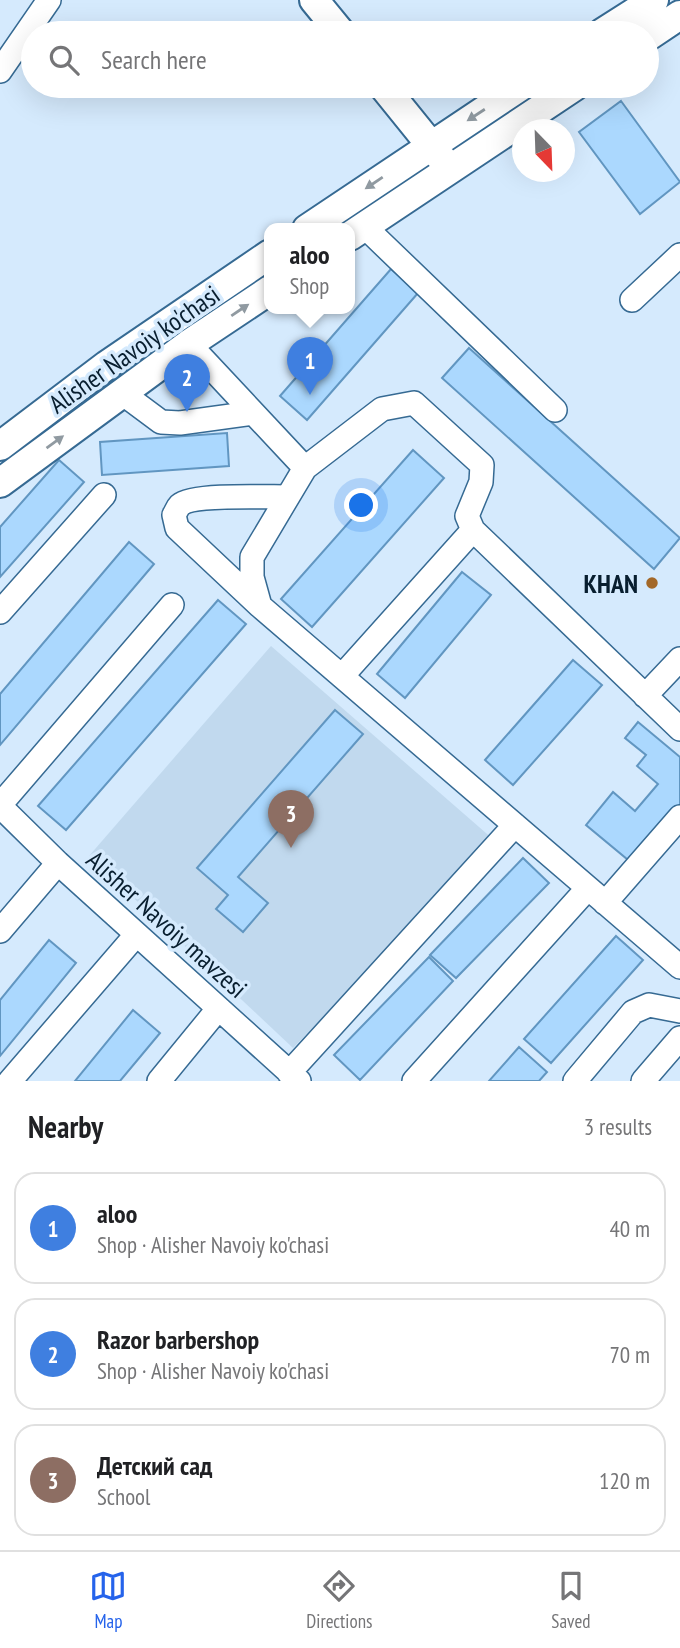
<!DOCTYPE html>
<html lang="en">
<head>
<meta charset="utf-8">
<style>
	body { margin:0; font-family:"PT Sans Narrow",sans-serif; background:#f2f2f2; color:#202124 }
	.compass { position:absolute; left:512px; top:119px; width:63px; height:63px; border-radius:50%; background:#fff; box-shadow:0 7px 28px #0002; rotate:157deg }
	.you { position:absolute; left:362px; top:506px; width:24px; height:24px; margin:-18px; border:5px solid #fff; border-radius:50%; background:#1a73e8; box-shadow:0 0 0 10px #1a73e833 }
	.badge { display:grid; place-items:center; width:46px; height:46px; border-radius:50%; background:#2563eb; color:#fff; font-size:23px; font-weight:700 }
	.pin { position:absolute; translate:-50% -58px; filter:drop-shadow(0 2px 4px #0008) }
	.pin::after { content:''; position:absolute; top:37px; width:24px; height:21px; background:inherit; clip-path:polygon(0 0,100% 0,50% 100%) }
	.popup { position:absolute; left:264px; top:223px; width:91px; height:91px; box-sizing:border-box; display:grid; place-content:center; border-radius:14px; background:#fff; filter:drop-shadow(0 2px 5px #0005); font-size:23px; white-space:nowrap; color:#757577 }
	.popup b { font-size:26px; color:#202124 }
	.popup::after { content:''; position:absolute; left:50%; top:100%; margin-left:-14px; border:14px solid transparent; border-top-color:#fff }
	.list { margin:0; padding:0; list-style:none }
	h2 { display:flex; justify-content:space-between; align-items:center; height:91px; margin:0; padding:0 28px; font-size:30px }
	h2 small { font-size:23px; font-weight:400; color:#757577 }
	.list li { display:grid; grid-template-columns:46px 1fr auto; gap:21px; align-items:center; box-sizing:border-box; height:112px; margin:0 14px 14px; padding:0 14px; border:2px solid #e0e0e0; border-radius:21px }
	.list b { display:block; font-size:26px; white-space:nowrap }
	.list p { margin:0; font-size:23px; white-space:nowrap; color:#757577 }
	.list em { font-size:23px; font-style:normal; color:#757577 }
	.icon { flex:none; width:38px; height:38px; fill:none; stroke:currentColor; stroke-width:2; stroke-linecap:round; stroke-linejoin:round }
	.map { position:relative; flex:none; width:680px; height:1081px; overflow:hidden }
	.search { position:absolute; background:#fff; box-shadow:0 7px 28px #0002; left:21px; right:21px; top:21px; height:77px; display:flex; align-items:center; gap:18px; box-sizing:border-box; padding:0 24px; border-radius:38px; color:#757577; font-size:26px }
	.sheet { height:469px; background:#fff }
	nav { display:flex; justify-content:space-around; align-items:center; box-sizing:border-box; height:98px; border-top:2px solid #e0e0e0; background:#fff; font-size:19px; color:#757577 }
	nav a { display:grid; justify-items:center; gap:4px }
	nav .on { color:#2563eb }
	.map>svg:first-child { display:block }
	.built { fill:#c1d9ee }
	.building { fill:#abd8fe; stroke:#6196c1; stroke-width:2 }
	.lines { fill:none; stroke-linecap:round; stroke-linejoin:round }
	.minor-casing { stroke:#366a93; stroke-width:26 }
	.major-casing { stroke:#366a93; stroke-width:32 }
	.minor { stroke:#fff; stroke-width:23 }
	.major { stroke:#fff; stroke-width:28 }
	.oneway { fill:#909aa1 }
	.poi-dot { fill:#a36828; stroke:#d5eafd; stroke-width:2.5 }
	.labels { text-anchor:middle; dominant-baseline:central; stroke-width:7; stroke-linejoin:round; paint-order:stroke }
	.street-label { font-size:26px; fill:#081e2f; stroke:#d5eafd }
	.poi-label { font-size:26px; font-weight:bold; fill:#081e2f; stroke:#d5eafd; text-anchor:end }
</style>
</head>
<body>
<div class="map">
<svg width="680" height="1081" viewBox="0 0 680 1081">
	<rect width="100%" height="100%" fill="#d5eafd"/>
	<path class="built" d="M271,646L494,840L293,1048L89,856Z"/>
	<path class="building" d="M621,101L680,182L640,214L579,132Z
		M391,269L418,293L307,420L280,396Z
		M469,348L680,538L654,569L442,378Z
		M227,433L229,466L102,475L100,442Z
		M413,450L444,478L312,627L281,599Z
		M59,460L84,482L0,577V527Z
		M129,542L154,564L0,745V694Z
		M462,572L491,595L405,698L377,674Z
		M218,600L246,624L66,830L38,806Z
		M573,660L602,685L513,785L485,760Z
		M335,710L363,734L238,877L268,903L243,932L216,909L228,895L197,868Z
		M638,722L680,757V808L633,864L586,825L613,792L635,811L658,784L637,766L646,755L625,738Z
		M523,858L549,883L456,978L430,955Z
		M616,936L643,960L551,1063L524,1039Z
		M49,940L76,963L0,1056V1000Z
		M429,957L453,981L360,1080L334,1055Z
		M133,1010L160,1033L120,1081H75Z
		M519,1047L547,1072L539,1081H489Z"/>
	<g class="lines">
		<defs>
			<path id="minor" d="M0,71L49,0
				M365,227L555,410
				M632,300L680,255
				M189,344L305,468
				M122,393L161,422L180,423L253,413
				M260,606L177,528L174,515C176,512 177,508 180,505C192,494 266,497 285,497
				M0,612L104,495
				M342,676L473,530
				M645,696L680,659
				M680,729L473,530L467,516L481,482L482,465L414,403L382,409L305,468L252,557V577L260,606L680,967
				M0,805L172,605
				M0,806L58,863L299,1081
				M605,903L680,817
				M0,931L58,863
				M289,1073L515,825
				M10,1081L136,935
				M159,1081L218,1009
				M414,1081L588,888
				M575,1081L633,1012L649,1005L680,1011
				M643,1081L680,1038"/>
			<path id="major" d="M314,0L341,33
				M602,33L654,0
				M647,37L680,15
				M383,86L442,159
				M307,229L521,86
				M350,236L575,86
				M0,446L107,365L270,254
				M0,483L189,344L270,290"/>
		</defs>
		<use href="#minor" class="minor-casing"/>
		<use href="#major" class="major-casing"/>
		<use href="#minor" class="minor"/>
		<use href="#major" class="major"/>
	</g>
	<defs><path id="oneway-solid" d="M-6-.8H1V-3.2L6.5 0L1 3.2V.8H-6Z" transform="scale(1.75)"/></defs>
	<g class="oneway">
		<use href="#oneway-solid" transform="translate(476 115) rotate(147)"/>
		<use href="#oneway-solid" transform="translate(374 183) rotate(146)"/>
		<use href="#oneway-solid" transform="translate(240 310) rotate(-34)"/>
		<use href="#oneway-solid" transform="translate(55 442) rotate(-36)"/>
	</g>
	<circle class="poi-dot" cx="652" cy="583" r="7"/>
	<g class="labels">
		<g class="street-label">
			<text transform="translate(134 349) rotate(-35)">Alisher Navoiy ko'chasi</text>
			<text transform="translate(167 924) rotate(42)">Alisher Navoiy mavzesi</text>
		</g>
		<g class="poi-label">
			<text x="638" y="583">KHAN</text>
		</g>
	</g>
</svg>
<svg class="compass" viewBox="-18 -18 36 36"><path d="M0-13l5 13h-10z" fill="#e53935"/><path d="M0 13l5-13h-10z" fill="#757577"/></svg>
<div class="you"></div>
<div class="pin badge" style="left:310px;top:395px;background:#3f7fe0">1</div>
<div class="popup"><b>aloo</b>Shop</div>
<div class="pin badge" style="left:187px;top:412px;background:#3f7fe0">2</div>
<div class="pin badge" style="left:291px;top:848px;background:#8d6e63">3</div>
<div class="search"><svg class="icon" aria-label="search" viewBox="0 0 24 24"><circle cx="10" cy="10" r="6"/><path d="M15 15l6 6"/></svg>Search here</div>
</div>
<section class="sheet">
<h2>Nearby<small>3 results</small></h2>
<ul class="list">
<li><span class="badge" style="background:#3f7fe0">1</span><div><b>aloo</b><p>Shop · Alisher Navoiy ko'chasi</p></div><em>40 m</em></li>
<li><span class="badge" style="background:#3f7fe0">2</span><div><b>Razor barbershop</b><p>Shop · Alisher Navoiy ko'chasi</p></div><em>70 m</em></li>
<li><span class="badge" style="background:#8d6e63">3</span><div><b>Детский сад</b><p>School</p></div><em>120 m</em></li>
</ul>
</section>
<nav>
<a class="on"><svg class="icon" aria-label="map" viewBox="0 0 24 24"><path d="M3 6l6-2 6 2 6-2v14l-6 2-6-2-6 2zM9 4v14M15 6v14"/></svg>Map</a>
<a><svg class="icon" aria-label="directions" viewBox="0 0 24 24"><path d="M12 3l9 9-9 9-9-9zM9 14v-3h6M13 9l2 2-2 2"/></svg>Directions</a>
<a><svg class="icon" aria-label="saved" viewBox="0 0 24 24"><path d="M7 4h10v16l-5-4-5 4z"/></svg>Saved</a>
</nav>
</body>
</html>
